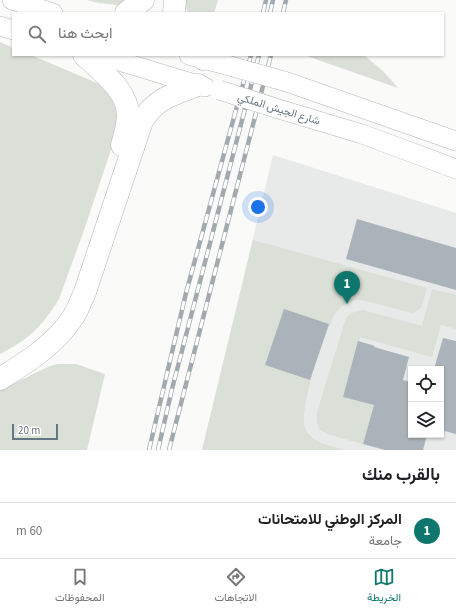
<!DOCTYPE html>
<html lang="ar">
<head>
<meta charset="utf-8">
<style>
	body { margin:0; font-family:"Source Sans 3",Vazirmatn,sans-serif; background:#f6f6f6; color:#202124; direction:rtl }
	.controls { position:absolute; right:12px; bottom:12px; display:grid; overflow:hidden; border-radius:0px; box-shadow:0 1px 3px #0004 }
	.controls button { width:36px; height:36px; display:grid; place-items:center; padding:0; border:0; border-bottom:1px solid #e0e0e0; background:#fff; color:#202124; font:20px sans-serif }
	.scale { position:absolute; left:12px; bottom:10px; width:46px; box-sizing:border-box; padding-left:4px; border:2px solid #657683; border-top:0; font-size:11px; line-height:14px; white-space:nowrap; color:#657683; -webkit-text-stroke:3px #fff; paint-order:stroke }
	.you { position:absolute; left:258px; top:207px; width:14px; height:14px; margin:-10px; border:3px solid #fff; border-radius:50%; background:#1a73e8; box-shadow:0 0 0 6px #1a73e833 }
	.badge { display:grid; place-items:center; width:26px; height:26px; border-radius:50%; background:#0f766e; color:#fff; font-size:13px; font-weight:700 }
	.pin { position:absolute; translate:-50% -33px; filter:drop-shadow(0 1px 2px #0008) }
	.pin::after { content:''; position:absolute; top:21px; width:14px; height:12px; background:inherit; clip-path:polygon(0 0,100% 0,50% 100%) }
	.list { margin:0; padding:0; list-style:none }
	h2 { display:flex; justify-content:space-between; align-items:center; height:52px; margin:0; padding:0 16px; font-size:17px }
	h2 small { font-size:13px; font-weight:400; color:#757577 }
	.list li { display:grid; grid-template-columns:26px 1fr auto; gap:12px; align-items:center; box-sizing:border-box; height:56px; padding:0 16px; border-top:1px solid #e0e0e0 }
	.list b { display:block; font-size:15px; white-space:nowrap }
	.list p { margin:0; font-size:13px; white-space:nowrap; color:#757577 }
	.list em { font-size:13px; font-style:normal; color:#757577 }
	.icon { flex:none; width:22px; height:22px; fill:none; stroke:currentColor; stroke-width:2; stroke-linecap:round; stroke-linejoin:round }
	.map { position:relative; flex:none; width:456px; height:450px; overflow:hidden; direction:ltr }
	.search { position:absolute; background:#fff; box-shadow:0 1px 3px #0004; left:12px; right:12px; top:12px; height:44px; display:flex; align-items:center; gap:10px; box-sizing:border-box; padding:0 14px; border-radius:0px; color:#757577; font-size:15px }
	.sheet { height:108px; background:#fff }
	nav { display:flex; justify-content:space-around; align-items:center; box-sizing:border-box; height:56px; border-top:1px solid #e0e0e0; background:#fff; font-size:11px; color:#757577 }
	nav a { display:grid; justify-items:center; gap:2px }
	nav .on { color:#0f766e }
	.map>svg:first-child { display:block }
	.built { fill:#e8e9e9; fill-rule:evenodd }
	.green { fill:#dadfd7 }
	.building { fill:#aab3b9 }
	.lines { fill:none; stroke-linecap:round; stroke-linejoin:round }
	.primary-casing { stroke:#b5babe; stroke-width:20 }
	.highway-casing { stroke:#b4b9bd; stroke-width:23 }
	.primary { stroke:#fff; stroke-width:19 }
	.highway { stroke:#fff; stroke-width:22 }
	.rail-casing { stroke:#a2aab0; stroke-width:4.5 }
	.rail { stroke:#fff; stroke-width:3; stroke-dasharray:9; stroke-linecap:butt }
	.primary-bridge-casing { stroke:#b5babe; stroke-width:20; stroke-linecap:butt }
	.primary-bridge { stroke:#fff; stroke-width:19 }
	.labels { text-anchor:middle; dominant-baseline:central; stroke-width:4; stroke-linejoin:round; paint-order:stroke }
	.street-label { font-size:11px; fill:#657683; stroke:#fff }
</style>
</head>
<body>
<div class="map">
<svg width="456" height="450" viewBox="0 0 456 450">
	<rect width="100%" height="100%" fill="#fafaf8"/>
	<path class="built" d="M273,155L456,213V450H202ZM411,369H441V435H411Z"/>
	<path class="green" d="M87,0H129L117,5L99,3Z
		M185,0H218L214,13H189L184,6Z
		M0,42L13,48V55H31L104,86L112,97L116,111L117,122L114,141L83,233L59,299C42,327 29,339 0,354Z
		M304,55H364L383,71L398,88Z
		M253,240L427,288L421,308L413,313C402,311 364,299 357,300C349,301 341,306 336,312C325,329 298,411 305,428C312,444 332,446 346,450H202Z
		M432,289L456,295V329L441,325L432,357L360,337L343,397L374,405L363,444L327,434L319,429L317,421V412L346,318L351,313L363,310L422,326Z
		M58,364H76L105,374L87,450H0V390L50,366Z"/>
	<path class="building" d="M357,219L456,248V290L346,259Z
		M284,309L329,324L310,380L265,365Z
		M443,338L456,341V434L441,430V369H434Z
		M358,341L375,346L374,347L409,357L403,380L411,382V435H427L423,450H385L363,444L374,405L343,397Z"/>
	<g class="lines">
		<defs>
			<path id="primary" d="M12,0L53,13
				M0,26L13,30
				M99,55L205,87
				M189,55L230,66
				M287,82L456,141
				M282,110L362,134L456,169"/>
			<path id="highway" d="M126,13L143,0
				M174,13L175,0
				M84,55C101,71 129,91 128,117C127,127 125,136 122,145
				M198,55L203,59
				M0,379C28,361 54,346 73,317C78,310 81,300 85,292L142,121C156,98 174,94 198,85"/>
		</defs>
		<use href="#primary" class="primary-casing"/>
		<use href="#highway" class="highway-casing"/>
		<use href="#primary" class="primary"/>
		<use href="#highway" class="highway"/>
		<defs>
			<path id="rail" d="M263,13L266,0
				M270,13L273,0
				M283,13L286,0
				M149,450L186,293L251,55
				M158,450L172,389L259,55
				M169,450L271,55"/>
		</defs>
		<use href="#rail" class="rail-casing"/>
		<use href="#rail" class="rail"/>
		<defs>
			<path id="primary-bridge" d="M230,66L287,82
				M219,90L282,110"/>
		</defs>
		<use href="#primary-bridge" class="primary-bridge-casing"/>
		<use href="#primary-bridge" class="primary-bridge"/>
	</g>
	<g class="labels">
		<g class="street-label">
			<text transform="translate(279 109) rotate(17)">شارع الجيش الملكي</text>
		</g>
	</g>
</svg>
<div class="controls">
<button><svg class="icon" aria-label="locate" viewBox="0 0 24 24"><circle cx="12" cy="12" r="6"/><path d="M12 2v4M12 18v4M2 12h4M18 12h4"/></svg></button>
<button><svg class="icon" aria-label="layers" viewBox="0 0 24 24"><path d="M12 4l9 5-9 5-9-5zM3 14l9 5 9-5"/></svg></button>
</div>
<div class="scale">20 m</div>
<div class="you"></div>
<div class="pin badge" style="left:347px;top:304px">1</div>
<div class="search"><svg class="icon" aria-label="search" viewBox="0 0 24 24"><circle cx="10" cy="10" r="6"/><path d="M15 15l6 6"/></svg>ابحث هنا</div>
</div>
<section class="sheet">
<h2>بالقرب منك<small></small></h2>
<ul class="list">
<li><span class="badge">1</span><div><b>المركز الوطني للامتحانات</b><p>جامعة</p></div><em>60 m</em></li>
</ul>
</section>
<nav>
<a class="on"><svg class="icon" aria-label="map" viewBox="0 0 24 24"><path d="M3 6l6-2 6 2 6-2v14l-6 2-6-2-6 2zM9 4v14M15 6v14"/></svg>الخريطة</a>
<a><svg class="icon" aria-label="directions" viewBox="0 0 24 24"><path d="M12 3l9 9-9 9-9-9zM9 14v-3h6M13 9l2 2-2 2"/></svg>الاتجاهات</a>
<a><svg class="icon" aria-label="saved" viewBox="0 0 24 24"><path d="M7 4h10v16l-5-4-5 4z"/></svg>المحفوظات</a>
</nav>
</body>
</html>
